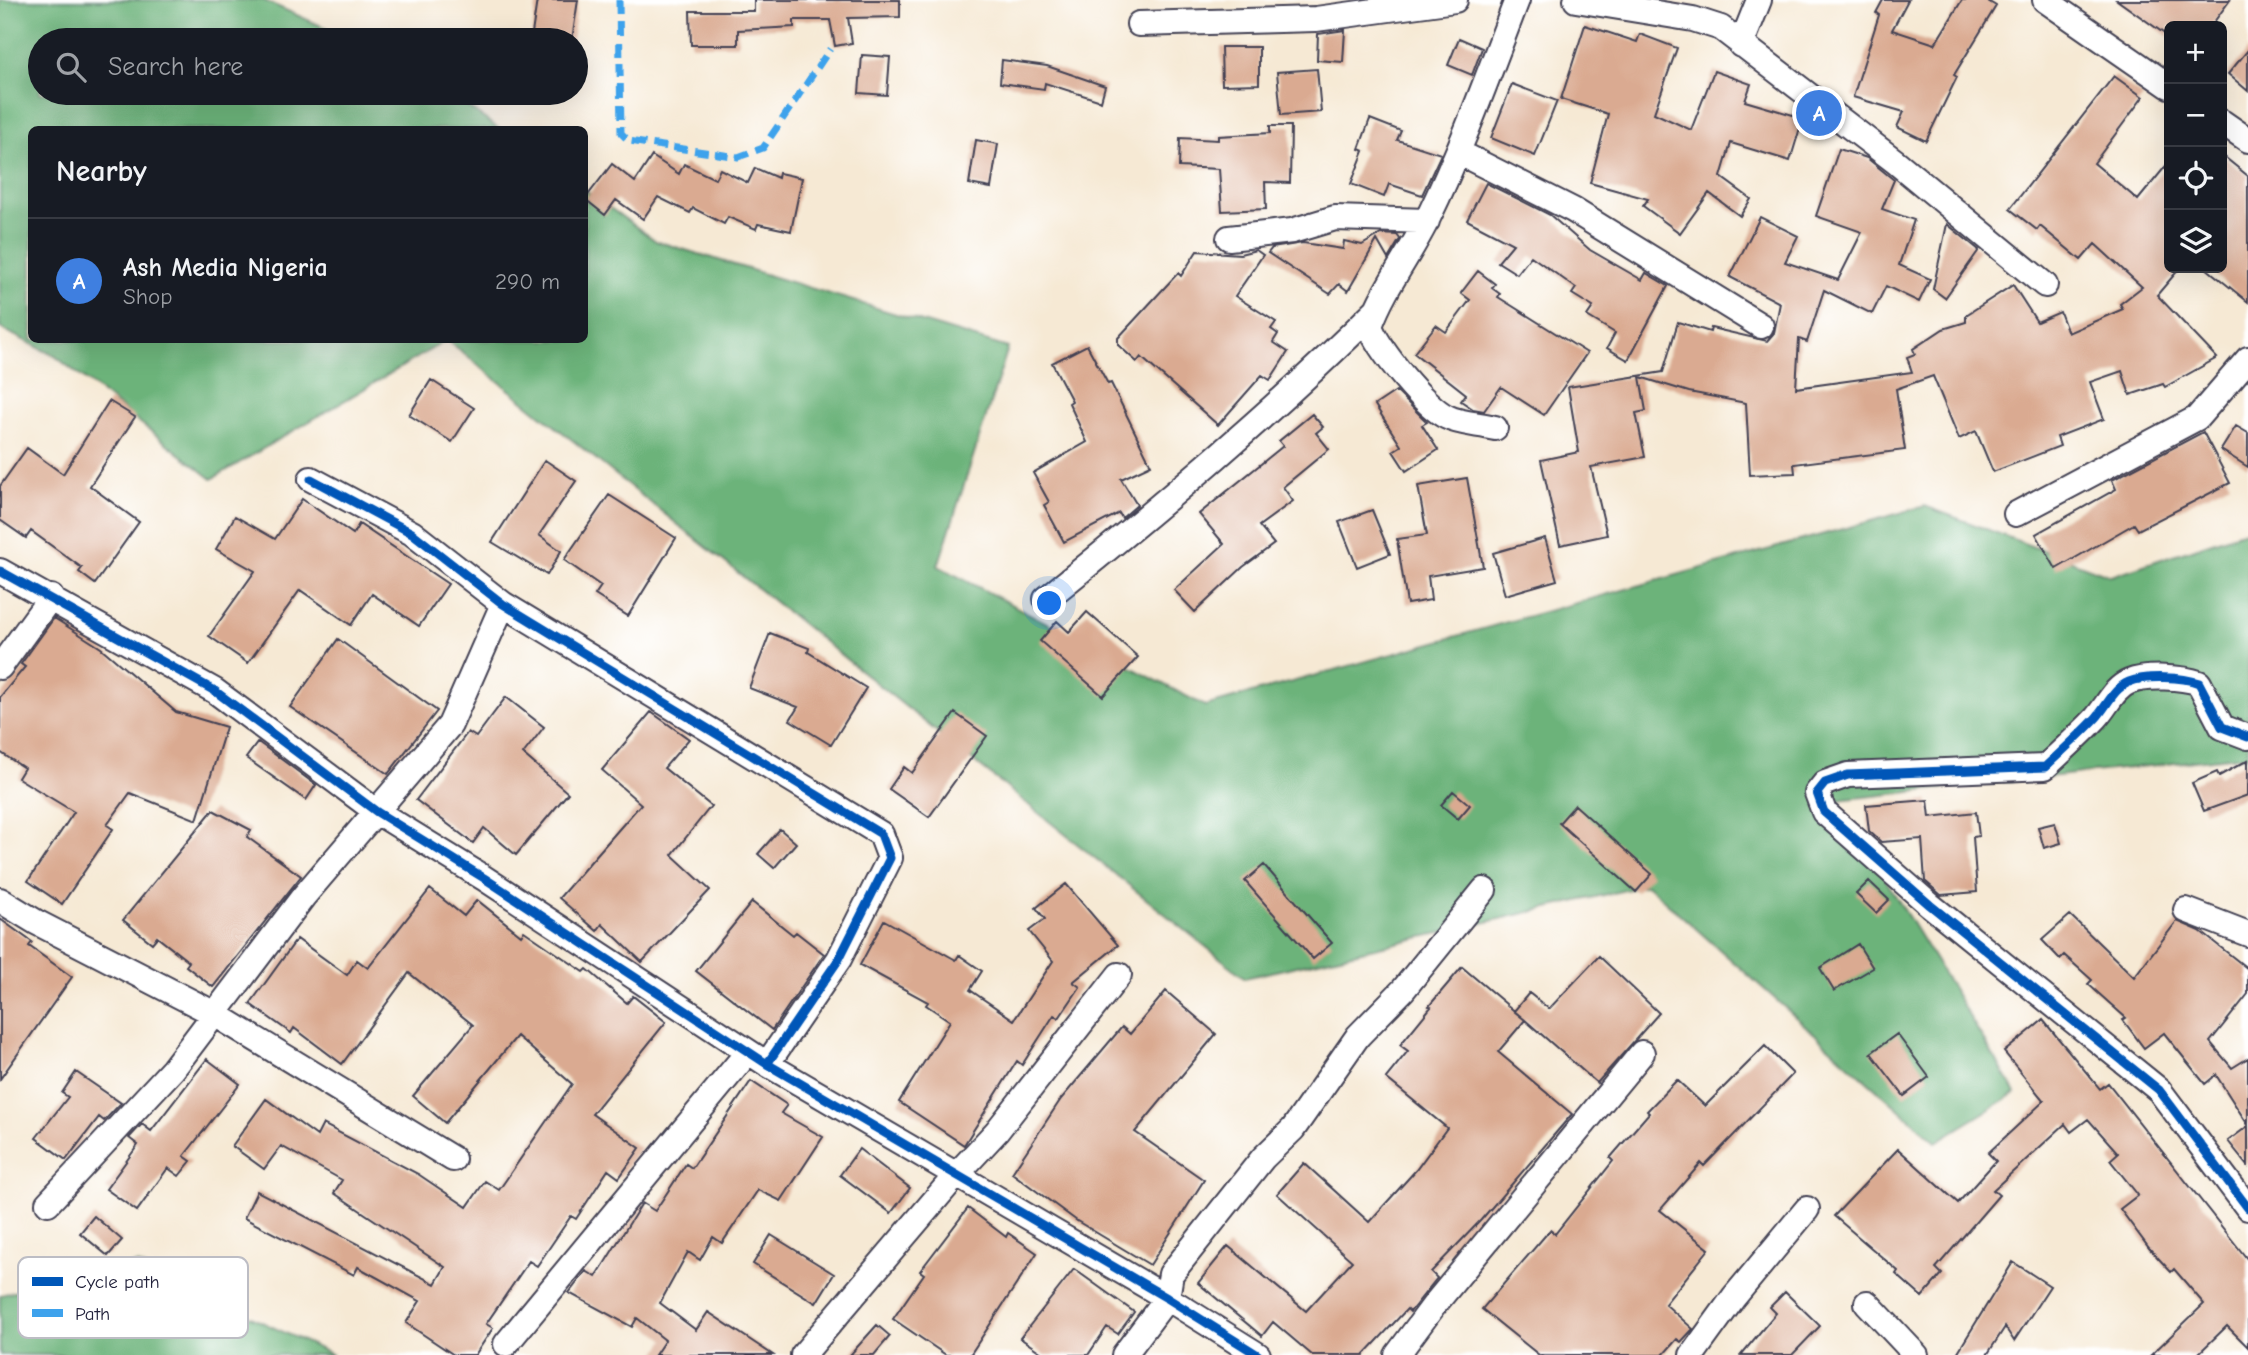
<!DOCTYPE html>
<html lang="en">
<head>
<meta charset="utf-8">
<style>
	body { margin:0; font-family:"Comic Neue",sans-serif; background:#20242c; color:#f1f3f6 }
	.controls { position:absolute; right:21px; top:21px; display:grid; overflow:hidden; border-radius:10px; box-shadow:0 7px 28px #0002 }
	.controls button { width:63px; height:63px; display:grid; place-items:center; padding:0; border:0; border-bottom:2px solid #363941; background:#171b24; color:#f1f3f6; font:35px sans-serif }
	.you { position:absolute; left:1050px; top:604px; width:24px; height:24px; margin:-18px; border:5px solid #fff; border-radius:50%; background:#1a73e8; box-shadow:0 0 0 10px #1a73e833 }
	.badge { display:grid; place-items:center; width:46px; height:46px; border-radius:50%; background:#7c3aed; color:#fff; font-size:23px; font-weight:700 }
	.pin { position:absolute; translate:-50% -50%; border:4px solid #fff; box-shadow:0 2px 7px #0006 }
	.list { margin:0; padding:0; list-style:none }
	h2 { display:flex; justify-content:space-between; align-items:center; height:91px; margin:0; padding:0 28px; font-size:30px }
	h2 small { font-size:23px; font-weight:400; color:#9ea1a6 }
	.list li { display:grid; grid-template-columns:46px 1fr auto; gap:21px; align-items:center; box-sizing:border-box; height:126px; padding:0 28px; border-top:2px solid #363941 }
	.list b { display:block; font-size:26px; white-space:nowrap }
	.list p { margin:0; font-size:23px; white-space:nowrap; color:#9ea1a6 }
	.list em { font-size:23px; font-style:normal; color:#9ea1a6 }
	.icon { flex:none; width:38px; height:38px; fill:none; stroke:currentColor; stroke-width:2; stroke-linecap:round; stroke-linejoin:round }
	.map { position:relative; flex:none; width:2248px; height:1355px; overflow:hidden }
	.search { position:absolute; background:#171b24; box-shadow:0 7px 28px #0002; left:28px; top:28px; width:560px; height:77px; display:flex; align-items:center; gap:18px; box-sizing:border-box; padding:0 24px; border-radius:38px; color:#9ea1a6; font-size:26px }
	.panel { position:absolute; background:#171b24; box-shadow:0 7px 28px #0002; left:28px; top:126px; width:560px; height:217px; border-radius:10px }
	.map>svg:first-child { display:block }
	.forest { fill:#6cb37a; stroke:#476a5a; stroke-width:2 }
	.building { fill:#daaa91 }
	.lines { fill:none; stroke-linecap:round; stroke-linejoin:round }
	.street-casing { stroke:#424052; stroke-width:28 }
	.street { stroke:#fff; stroke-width:24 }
	.quiet { stroke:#3ea2ec; stroke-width:7; stroke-dasharray:14 7; stroke-linecap:butt }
	.cycleway-casing { stroke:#fff; stroke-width:13 }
	.cycleway { stroke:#0057b8; stroke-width:9 }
	.key { fill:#fff; stroke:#bdbdc4; stroke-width:2 }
	.key-label { font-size:19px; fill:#22223b }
</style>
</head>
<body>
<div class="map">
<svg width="2248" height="1355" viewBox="0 0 2248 1355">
	<rect width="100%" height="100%" fill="#fff"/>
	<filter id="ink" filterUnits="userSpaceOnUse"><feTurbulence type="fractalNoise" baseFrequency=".0143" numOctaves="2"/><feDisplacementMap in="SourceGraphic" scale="14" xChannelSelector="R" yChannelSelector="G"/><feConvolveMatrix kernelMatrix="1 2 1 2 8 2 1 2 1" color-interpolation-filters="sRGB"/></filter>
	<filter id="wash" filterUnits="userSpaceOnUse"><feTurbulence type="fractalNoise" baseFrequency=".00686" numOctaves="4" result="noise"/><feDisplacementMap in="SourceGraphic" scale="28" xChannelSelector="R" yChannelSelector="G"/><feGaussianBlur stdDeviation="1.57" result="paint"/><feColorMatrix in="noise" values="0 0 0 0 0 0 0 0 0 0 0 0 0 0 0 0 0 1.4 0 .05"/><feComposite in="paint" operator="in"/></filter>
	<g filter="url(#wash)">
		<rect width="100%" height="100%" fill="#f6e9d4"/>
		<path class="forest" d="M0,0H263L353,40H40V93H448L499,129L32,130V340H584L585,190L656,241L1008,348L938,566L1205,706L1925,506L2111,576L2248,530V755L1837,800L2016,1093L1936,1142L1647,885L1245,978L447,340L212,479L55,356L0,328Z
			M137,1264L333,1355H0V1295Z"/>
		<g id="blocks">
			<path class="building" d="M537,0H578L572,40H531Z
				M754,0H900V17L848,18L852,43L835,46L830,20H794V27L738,30V45H691L690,11H754Z
				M1883,0H1908L1892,30L1935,44L1962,0H1986L1996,6L1954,75L1957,77L1926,141L1897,127L1904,112L1853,97L1879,15L1876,13Z
				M2117,0H2230L2211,26H2169V37Z
				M1585,25L1637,42L1640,34L1677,48L1654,113L1691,130L1714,71L1751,84L1745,101L1803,118L1790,161L1731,143L1721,177L1751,199L1740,216L1709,193L1680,233L1643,206L1648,199L1590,183L1608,114L1561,99Z
				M1345,30L1343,62L1317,60L1318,34Z
				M1459,38L1482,48L1472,75L1448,65Z
				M1221,47H1259V84L1222,85Z
				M2248,50V91L2228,74Z
				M862,55L890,57L887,95L859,93Z
				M1002,60L1047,66L1105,86L1101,101L1045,83L1044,89L1000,83Z
				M1317,69L1321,112L1281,115L1277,72Z
				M2114,76L2143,97L2094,163L2138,200L2169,162V268H2180L2157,295L2217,358L2165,387L2163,384L2130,395L2122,371L2090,382L2104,419L2057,437L2060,446L1993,472L1976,431L1959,439L1933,376L1896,389L1905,450L1794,464L1795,473L1750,475L1746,403L1689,392L1640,377L1646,411L1636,413L1645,457L1591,467L1607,535L1560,545L1541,460L1579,452L1568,387L1663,372L1678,322L1710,332L1711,328L1767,341L1774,333L1780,303L1730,277L1760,217L1798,236L1785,262L1838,280L1862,232L1816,216L1839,149L1867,158L1894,180L1882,209L1914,220L1899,265L1930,279L1919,302L1886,286L1872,314L1824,290L1807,342L1799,339L1796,388L1912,372L1907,357L1915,354L1913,349L1943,329L1966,322V315L2013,285L2037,322L2060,312L2068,333L2123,309L2120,304L2142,287L2095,244L2081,260L2040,226L2037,230L2010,209Z
				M1512,84L1557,101L1535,156L1491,138Z
				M1370,119L1401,131L1397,140L1441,154L1422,195L1389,184L1384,197L1351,184L1364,151L1359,149Z
				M1270,126H1291L1290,183L1265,182L1266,209L1222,211L1219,169L1179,167L1180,138L1218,140V136L1270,133Z
				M976,140L998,144L991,188L969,184Z
				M2222,155L2248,176V302L2206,268H2222Z
				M652,156L679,174L684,164L715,179L720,169L748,183L755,168L778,178L779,173L802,178L791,231L758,224L756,229L728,217L724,224L693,208L690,213L658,197L643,219L616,200L605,215L585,199L612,164L635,182Z
				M1486,183L1550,215L1590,250L1642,280L1646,273L1668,286L1628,360L1607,348L1615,333L1587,316L1593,307L1572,294L1576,288L1531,256L1517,274L1498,262L1513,244L1467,220Z
				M1947,224L1979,250L1945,298L1933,289Z
				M1381,234L1397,235L1400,239L1388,259L1377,240L1348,291L1339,284L1330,294L1268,253L1272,248L1303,243L1343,249L1344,241L1362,245Z
				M1256,250L1263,255L1235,296L1276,322L1271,329L1278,334L1273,342L1288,352L1270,380L1262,375L1218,425L1141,357L1137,362L1118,345V338L1178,273L1181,276L1197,251L1240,254Z
				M1478,271L1495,284L1492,288L1500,294L1498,297L1587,353L1544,415L1501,387L1484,411L1473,409L1461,401L1466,394L1414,353L1436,325L1446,332L1470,300L1461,293Z
				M1087,345L1108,384L1111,383L1151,465L1121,479L1137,505L1122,518L1119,513L1064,542L1044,505L1049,502L1033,473L1087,442L1069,403L1072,401L1052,363Z
				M431,380L474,408L452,442L409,415Z
				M1396,391L1427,422L1422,425L1438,450L1406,471L1393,451L1401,446L1375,405Z
				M109,401L135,417L90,486L139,522L95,584L79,572L82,568L31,531L26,538L0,520V486L27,448L63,474Z
				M1312,414L1323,427L1316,433L1329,449L1283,487L1293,501L1259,526L1274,544L1243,567L1195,612L1174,590L1224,544L1199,514L1283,446L1279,441Z
				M2236,426L2248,433V467L2221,450Z
				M2203,432L2230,483L2138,530L2134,524L2056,569L2036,534L2116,489L2112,480Z
				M545,460L576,481L539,535L561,551L547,575L492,542Z
				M1467,478L1483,567L1428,576L1431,600L1407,604L1397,539L1427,535L1418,486Z
				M609,495L676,538L628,616L595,595L601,586L564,560Z
				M302,499L353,534L359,524L448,584L419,626L372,594L351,625L300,590L248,663L209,636L255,571L216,549L235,516L275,539Z
				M1372,510L1390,554L1357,567L1339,522Z
				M1545,538L1557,580L1505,595L1493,553Z
				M1087,612L1138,657L1103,696L1040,641L1057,621L1069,632Z
				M54,618L101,648L176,712L226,727L197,820L130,793L107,825L113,829L62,904L28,881L74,812L18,778L24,768L0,752V697L25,667L21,664Z
				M770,633L809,648L808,652L866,688L831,745L790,720L798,707L749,688Z
				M338,639L437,711L388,774L290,707Z
				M506,697L544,727L523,754L568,793L516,855L484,828L473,843L416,800L468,732L476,737Z
				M651,712L689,739L664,768L711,806L672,855L710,890L642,962L602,924L597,931L559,898L641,804L602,770Z
				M955,713L987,736L929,817L889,789L904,767L912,773Z
				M258,742L316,785L306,800L246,758Z
				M2248,760V795L2204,811L2192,783L2217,772L2219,776Z
				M1453,791L1470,805L1458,819L1441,805Z
				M1928,800L1930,817L1976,812L1979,836L1973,837L1977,892L1941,895L1925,881L1922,839L1881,842L1869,831L1866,805Z
				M1575,805L1652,874L1636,892L1559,823Z
				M213,810L251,830L247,837L301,876L213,987L186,966L189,962L157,937L152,943L123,920Z
				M2055,823L2061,843L2044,848L2038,827Z
				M780,829L796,843L774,868L758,854Z
				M1264,865L1332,943L1313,959L1245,881Z
				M1869,881L1889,900L1876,913L1856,894Z
				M1066,884L1118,945L1073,982L1080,987L1059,1018L1054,1015L1022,1065L1017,1061L964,1145L899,1102L950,1021L926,1005L928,1002L860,965L884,920L956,960L959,955L982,971L970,990L1014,1020L1053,961L1029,931L1045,919L1036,908Z
				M430,889L464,916L477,900L521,935L524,931L584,972L587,969L627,1003L633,996L666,1022L592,1114L640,1148L619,1178L608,1170L576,1219L571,1216L537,1266L529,1261L486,1324L493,1328L475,1355H454L406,1323L420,1301L358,1267L354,1275L244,1218L257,1191L435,1284L445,1267L334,1193L342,1180L281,1146L264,1169L232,1146L266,1099L317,1136L323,1124L418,1174L467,1207L485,1181L499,1190L572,1084L517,1036L445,1123L413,1096L473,1025L409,973L342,1064L294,1028L291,1033L250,1004L297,939L347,975L357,960L368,968Z
				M752,902L793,935L796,932L824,954L772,1030L696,971Z
				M2070,915L2134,977L2177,921L2200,931L2248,969V994L2210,1042L2232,1068L2248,1058V1125L2216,1075L2205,1084L2164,1033L2144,1048L2123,1020L2126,1018L2088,984L2092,980L2064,955L2060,959L2042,940Z
				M0,919L32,942L29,946L72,977L0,1079Z
				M1858,944L1873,968L1834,991L1820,968Z
				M1599,956L1659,1013L1597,1083L1525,1020L1498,1052L1572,1114L1481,1220L1431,1272L1437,1278L1410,1312L1407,1309L1364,1355H1312L1273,1322L1262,1336L1198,1283L1228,1246L1306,1311L1352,1261L1277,1194L1304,1163L1369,1222L1416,1170L1447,1128L1386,1078L1408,1051L1400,1045L1431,1007L1429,1006L1462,967L1525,1020L1514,1011L1529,993L1549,1009Z
				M1166,991L1216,1034L1135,1132L1204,1180L1150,1265L1077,1221L1012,1173L1061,1099L1122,1027L1130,1034Z
				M2043,1020L2100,1089L2108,1083L2248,1260V1347L2227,1326L2197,1355H2151L2204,1304L2174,1269L2171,1272L2149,1248L2120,1209L2138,1195L2110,1160L2118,1153L2088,1119L2071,1132L2065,1124L1993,1190L1999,1195L1936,1268L1942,1274L1922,1297L1896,1274L1898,1271L1834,1216L1898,1149L1958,1203L1996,1161L1988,1153L2044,1101L2004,1052Z
				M1897,1034L1929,1077L1904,1096L1871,1053Z
				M1765,1046L1793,1074L1704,1166L1701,1163L1660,1210L1709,1249L1665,1304L1693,1329L1681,1342L1677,1339L1663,1355H1539L1482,1309L1550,1230L1555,1234L1613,1161L1610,1158L1649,1113L1647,1111L1677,1080L1705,1106Z
				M207,1059L240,1084L184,1156L191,1161L179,1176L168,1168L137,1211L106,1189L138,1145L129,1138L142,1124L151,1131Z
				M76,1072L121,1103L104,1121L99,1117L66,1160L36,1138L68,1097L62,1093Z
				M751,1081L787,1105L781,1113L823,1137L781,1201L758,1190L722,1243L713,1237L700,1260L688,1252L660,1303L696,1330L708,1312L773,1355H655L665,1340L637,1318L632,1327L569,1293L586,1271L596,1277L642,1203L655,1211L686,1164L692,1168Z
				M2248,1126V1166L2228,1141Z
				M859,1149L910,1188L891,1213L840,1175Z
				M968,1208L1006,1237L1008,1233L1037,1253L970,1355H946L893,1319L924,1274L920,1271Z
				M94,1216L122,1240L108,1256L80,1233Z
				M771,1235L834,1274L816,1303L753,1264Z
				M2013,1262L2050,1286L2014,1341L2005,1327L1987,1355H1956Z
				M1074,1269L1134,1312L1118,1334L1107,1327L1088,1355H1045L1020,1338Z
				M1785,1292L1820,1326L1792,1355H1741L1776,1313L1770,1307Z
				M877,1325L890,1336L874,1355H850Z"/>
		</g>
	</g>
	<g filter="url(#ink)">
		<use href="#blocks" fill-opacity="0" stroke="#424052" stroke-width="2"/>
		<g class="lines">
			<defs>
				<path id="street" d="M1576,0L1693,19L1721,28L1896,162L2045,285
					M2045,0L2169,86
					M1139,24L1316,19L1455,0
					M1741,45L1759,0
					M2222,122L2248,140
					M1458,152L1573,210L1761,326
					M1229,238L1292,231L1335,218L1427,221
					M1495,428C1481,424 1460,424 1447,417C1426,408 1377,348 1370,326C1384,287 1410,255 1428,218C1462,148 1489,73 1517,0
					M311,479L412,533L503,604L881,834L890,858L839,959L767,1064
					M2016,514L2197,418L2248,359
					M0,571L215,691L377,812L484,878L767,1064L1167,1298L1258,1355
					M1046,599C1160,507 1272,413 1376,310
					M0,667L51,597
					M2248,737L2222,727L2199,683C2183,677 2146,675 2129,682C2114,688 2107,706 2096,718C2080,735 2062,751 2045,767L1848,775L1825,783L1817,793L1824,812L1930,905L2159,1090L2248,1208
					M0,900L36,922L213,1013L453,1159
					M2186,910L2248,934
					M48,1203L173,1069L303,897L450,725L503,604
					M1867,1303L1916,1355
					M506,1344L748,1052
					M803,1355L957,1174L997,1131L1119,975
					M1124,1355L1167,1298L1171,1274L1263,1158L1293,1129L1358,1036L1403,990L1484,890
					M1397,1355L1435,1304L1642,1053
					M1692,1355L1734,1297L1807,1209"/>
			</defs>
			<use href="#street" class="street-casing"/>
			<use href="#street" class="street"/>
			<path class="quiet" d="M619,0L621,133L629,141L738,157L763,148L830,49"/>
			<defs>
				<path id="cycleway" d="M311,479L412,533L503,604L881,834L890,858L839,959L767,1064
					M0,571L215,691L377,812L484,878L767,1064L1167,1298L1258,1355
					M2248,737L2222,727L2199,683C2183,677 2146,675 2129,682C2114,688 2107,706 2096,718C2080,735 2062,751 2045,767L1848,775L1825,783L1817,793L1824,812L1930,905L2159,1090L2248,1208"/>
			</defs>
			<use href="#cycleway" class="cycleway-casing"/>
			<use href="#cycleway" class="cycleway"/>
		</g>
	</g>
	<rect x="18" y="1257" width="230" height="81" rx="10" class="key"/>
	<rect x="32" y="1277" width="31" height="9" fill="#0057b8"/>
	<rect x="32" y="1309" width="31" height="8" fill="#3ea2ec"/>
	<g class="key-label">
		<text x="75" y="1288">Cycle path</text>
		<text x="75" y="1320">Path</text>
	</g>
</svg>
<div class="controls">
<button>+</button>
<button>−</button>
<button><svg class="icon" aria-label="locate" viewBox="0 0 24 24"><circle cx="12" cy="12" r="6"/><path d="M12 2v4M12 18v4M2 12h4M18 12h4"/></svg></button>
<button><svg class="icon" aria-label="layers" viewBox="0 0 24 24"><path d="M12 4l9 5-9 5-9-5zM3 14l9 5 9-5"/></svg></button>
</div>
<div class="you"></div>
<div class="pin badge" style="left:1819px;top:113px;background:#3f7fe0">A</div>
<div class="search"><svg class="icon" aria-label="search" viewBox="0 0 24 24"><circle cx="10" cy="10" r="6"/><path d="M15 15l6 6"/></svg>Search here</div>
<section class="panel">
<h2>Nearby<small></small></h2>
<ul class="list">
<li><span class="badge" style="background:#3f7fe0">A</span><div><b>Ash Media Nigeria</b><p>Shop</p></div><em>290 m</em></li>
</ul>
</section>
</div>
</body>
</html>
